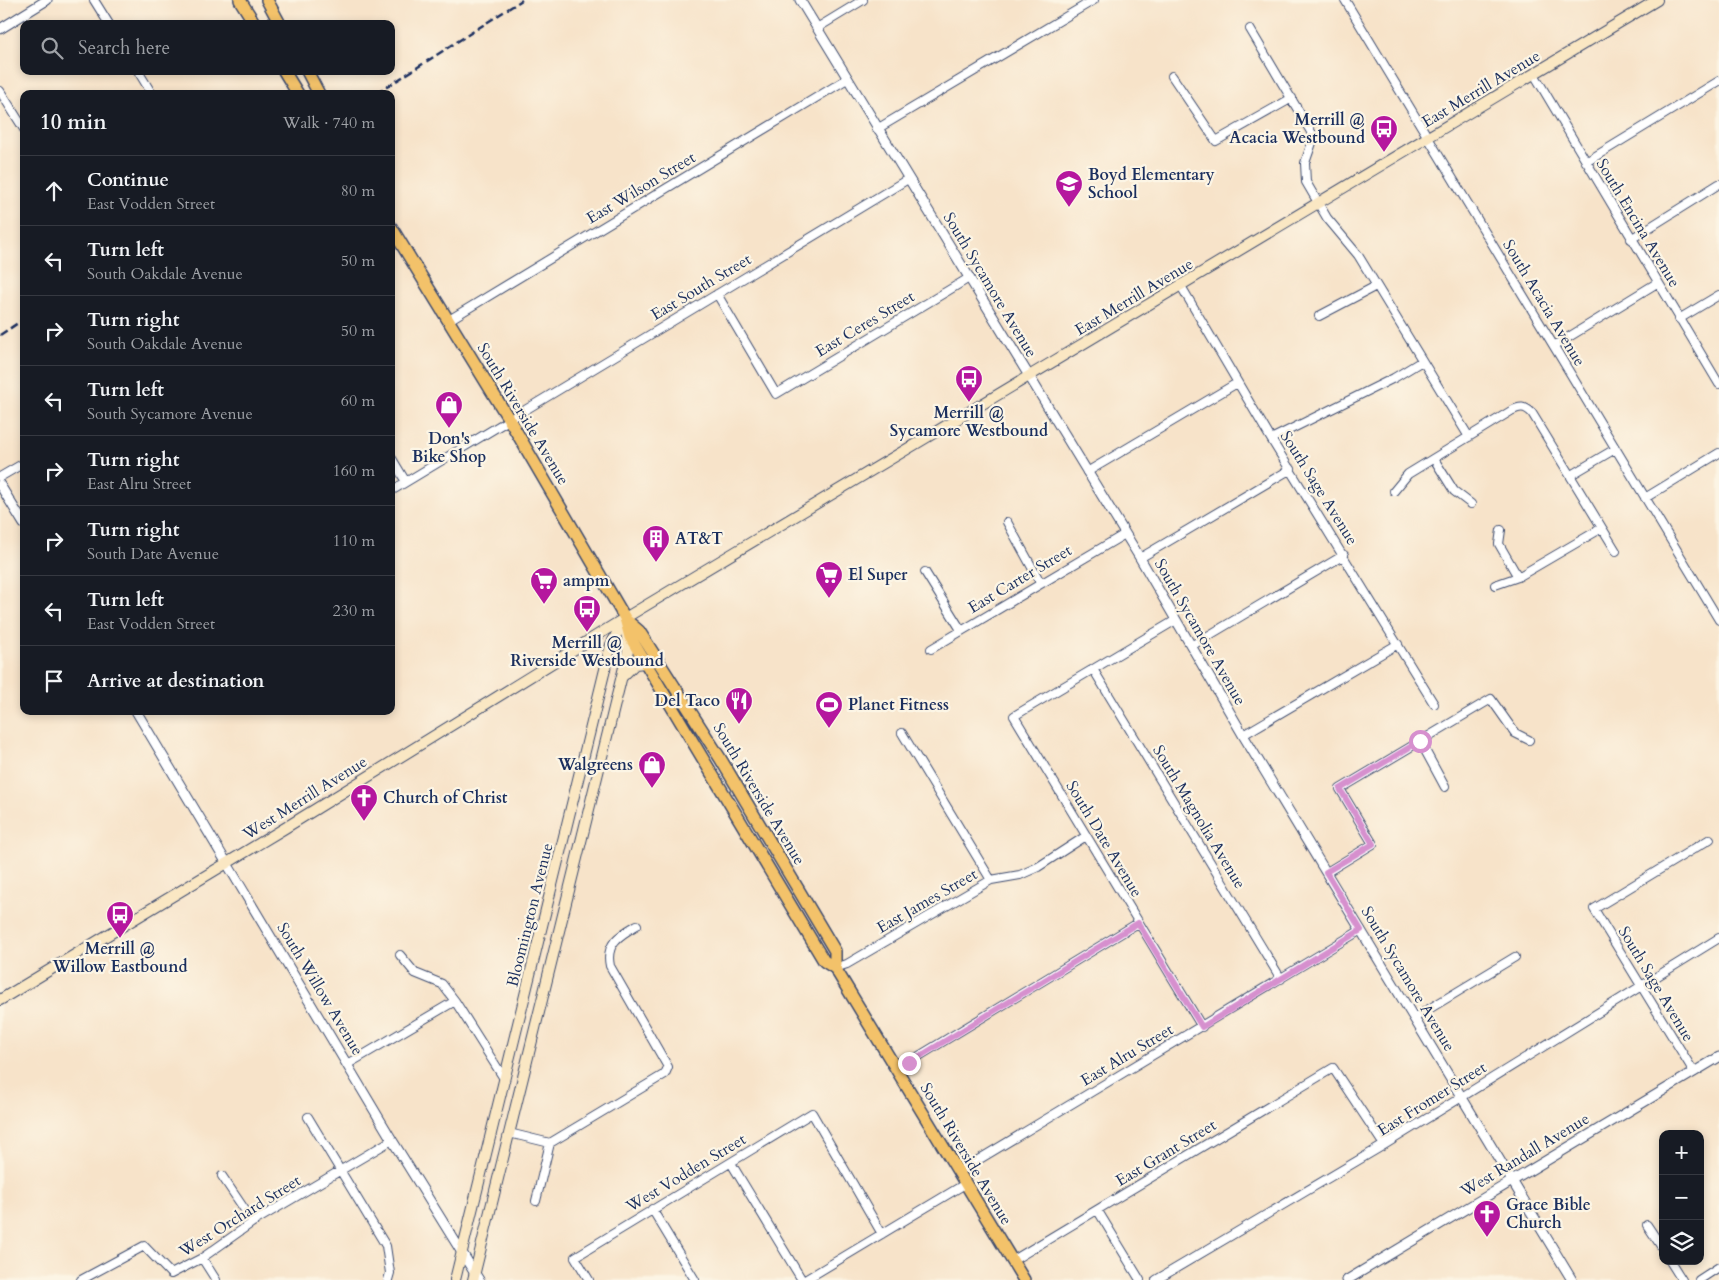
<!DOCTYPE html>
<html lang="en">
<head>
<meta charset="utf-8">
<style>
	body { margin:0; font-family:Cardo,serif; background:#242831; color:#f1f3f6 }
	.controls { position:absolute; right:15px; bottom:15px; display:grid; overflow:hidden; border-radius:10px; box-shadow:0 2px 8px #0003 }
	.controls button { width:45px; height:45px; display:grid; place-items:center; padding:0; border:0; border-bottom:1px solid #363941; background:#171b24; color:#f1f3f6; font:25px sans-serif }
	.stop { position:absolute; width:15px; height:15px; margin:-11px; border:4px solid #d690ce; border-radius:50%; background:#fff }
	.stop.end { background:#d690ce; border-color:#fff; box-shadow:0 1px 5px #0008 }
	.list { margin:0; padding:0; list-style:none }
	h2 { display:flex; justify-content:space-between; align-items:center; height:65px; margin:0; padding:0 20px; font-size:21px }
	h2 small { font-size:16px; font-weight:400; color:#9ea1a6 }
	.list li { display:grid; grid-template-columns:32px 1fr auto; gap:15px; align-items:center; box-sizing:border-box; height:70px; padding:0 20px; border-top:1px solid #363941 }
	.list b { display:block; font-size:19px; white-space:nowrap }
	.list p { margin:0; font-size:16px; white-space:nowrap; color:#9ea1a6 }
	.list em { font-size:16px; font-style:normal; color:#9ea1a6 }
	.icon { flex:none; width:28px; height:28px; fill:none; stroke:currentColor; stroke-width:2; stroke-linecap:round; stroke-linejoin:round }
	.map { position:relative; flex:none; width:1719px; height:1280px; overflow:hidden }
	.search { position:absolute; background:#171b24; box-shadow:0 2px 8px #0003; left:20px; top:20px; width:375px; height:55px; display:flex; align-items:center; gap:12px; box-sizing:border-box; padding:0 18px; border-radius:10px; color:#9ea1a6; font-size:19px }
	.panel { position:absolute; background:#171b24; box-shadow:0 2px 8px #0003; left:20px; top:90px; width:375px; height:625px; border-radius:10px }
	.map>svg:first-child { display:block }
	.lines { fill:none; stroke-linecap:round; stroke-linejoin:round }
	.minor-casing { stroke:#3c4a6e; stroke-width:10 }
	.tertiary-casing { stroke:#3c4a6e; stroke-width:11 }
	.secondary-casing { stroke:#3c4a6e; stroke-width:12 }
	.primary-casing { stroke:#3c4a6e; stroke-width:14 }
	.minor { stroke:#fff; stroke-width:8 }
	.tertiary { stroke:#fff; stroke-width:9 }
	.secondary { stroke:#fae7c3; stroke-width:10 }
	.primary { stroke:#f3c26a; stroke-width:11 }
	.rail { stroke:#1b2f5e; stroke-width:2.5; stroke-dasharray:8 4; stroke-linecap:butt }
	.route { stroke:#d690ce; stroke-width:6 }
	.labels { text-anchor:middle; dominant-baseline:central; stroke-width:4.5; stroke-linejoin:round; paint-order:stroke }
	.street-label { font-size:16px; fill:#1b2f5e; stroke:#fcf5e5 }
	.poi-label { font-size:16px; font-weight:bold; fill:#1b2f5e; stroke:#fcf5e5; text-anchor:start }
</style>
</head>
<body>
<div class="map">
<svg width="1719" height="1280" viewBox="0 0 1719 1280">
	<rect width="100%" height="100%" fill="#fcf5e5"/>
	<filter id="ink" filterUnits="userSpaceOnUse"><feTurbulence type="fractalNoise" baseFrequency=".02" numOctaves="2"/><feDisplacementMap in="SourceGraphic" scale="10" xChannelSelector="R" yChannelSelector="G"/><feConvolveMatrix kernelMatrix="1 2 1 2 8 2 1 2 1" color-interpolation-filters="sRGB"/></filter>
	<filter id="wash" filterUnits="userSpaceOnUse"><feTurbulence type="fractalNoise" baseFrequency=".0096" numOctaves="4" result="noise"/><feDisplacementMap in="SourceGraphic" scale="20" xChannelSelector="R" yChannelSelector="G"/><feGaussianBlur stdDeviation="1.12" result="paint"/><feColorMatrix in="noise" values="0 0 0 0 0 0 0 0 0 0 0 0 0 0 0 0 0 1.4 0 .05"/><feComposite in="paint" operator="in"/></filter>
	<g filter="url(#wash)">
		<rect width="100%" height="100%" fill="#f7e3c9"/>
	</g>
	<g filter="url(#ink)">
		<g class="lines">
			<defs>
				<path id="minor" d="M94,0L109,24
					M1345,0L1719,620
					M817,28L863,0
					M1250,29L1314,137L1305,163L1306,182L1327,218L1358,255L1469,437
					M138,71L152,94
					M1534,74L1719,384
					M1172,76L1216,141L1292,98
					M0,91L24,129
					M877,129L1094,0
					M1586,162L1719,81
					M1631,239L1719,184
					M1181,286L1271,439L1434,704
					M717,294L776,394L969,278
					M1319,316L1376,286
					M1679,319L1719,295
					M449,320L847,79
					M1554,346L1657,283
					M1271,439L1394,378L1422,361
					M391,457L406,482
					M1434,459L1454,491L1471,504
					M1087,472L1237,383
					M1571,475L1615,449
					M0,477L24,463
					M391,491L908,179
					M1394,491L1408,474L1511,411C1520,406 1525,406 1532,413L1616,551
					M1645,498L1719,453
					M1007,522L1040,582
					M1501,530L1499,544L1518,577
					M1140,558L1291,469
					M925,572L961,630
					M1495,585L1518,577L1602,528
					M1176,620L1014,716L1202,1027
					M1191,646L1344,555
					M931,649L1125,534
					M1093,669L1281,979
					M902,733L991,880
					M1243,735L1398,644
					M1420,741L1445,787
					M1327,872L1373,844L1340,789L1491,699L1515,733L1529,740
					M400,955L415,973L442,984L455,1001L505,1080
					M835,968L847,964L991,880L1020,875L1038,867L1086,836
					M1414,1018L1515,957
					M348,1064L455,1001
					M896,1070L1138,923
					M1694,1072L1594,909L1710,839
					M308,1117L386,1246L390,1273L388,1280
					M509,1133L550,1143
					M731,1163L802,1280
					M958,1172L1361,930
					M222,1176L253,1222
					M536,1201L550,1143L665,1074L668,1067L610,966C605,943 620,935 637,925
					M652,1209L695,1280
					M1098,1211L1140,1280
					M1647,1225L1663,1249
					M202,1258L216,1280
					M1012,1261L1333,1068L1384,1145
					M1670,1261L1682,1280
					M81,1280L144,1246L171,1274L202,1258L253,1222L392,1140
					M589,1280L575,1257L812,1113L882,1234
					M805,1280L965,1184
					M1156,1280L1384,1145L1719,938
					M1699,1280L1719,1267"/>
				<path id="tertiary" d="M800,0L1140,558L1243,735L1572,1280
					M0,29L47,0
					M0,485L24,524
					M136,711L392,1140L479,1280
					M1347,1280L1719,1057"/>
				<path id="secondary" d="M623,676L635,664L645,663
					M0,1000L285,828L625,618L1657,0
					M455,1280L611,645L624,619
					M473,1280L628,651L626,629"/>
				<path id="primary" d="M240,0L255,24
					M267,0L280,24
					M284,71L298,94
					M307,71L319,94
					M391,227L510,421L625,618L630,637L824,961L835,968L1024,1280
					M625,619L639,631L720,758L835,951V968"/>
			</defs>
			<use href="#minor" class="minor-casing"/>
			<use href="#tertiary" class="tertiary-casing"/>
			<use href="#secondary" class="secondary-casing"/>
			<use href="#primary" class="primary-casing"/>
			<use href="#minor" class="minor"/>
			<use href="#tertiary" class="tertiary"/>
			<use href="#secondary" class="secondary"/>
			<use href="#primary" class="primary"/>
			<path class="rail" d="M376,94L522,0
				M0,335L24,319"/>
		</g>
	</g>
	<g class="lines" filter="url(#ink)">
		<path class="route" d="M909,1063L1138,923L1202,1027L1361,930L1326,872L1373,844L1340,789L1420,741"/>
	</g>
	<defs>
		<symbol id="bus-pin" viewBox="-11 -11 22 30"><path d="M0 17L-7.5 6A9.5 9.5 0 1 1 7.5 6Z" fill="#b5179e" stroke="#fcf5e5"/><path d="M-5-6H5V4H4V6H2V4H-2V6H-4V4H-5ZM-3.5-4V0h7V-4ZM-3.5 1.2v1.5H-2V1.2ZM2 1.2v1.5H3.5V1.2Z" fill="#fff"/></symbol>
		<symbol id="school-pin" viewBox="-11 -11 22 30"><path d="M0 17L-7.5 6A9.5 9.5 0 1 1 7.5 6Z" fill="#b5179e" stroke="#fcf5e5"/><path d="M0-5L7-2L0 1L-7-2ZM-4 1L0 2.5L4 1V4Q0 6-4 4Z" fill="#fff"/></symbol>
		<symbol id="shop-pin" viewBox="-11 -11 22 30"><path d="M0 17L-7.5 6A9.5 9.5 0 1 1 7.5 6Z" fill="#b5179e" stroke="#fcf5e5"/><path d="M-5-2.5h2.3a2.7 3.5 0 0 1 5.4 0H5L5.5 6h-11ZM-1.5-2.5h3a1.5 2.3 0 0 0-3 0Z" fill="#fff"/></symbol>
		<symbol id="building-pin" viewBox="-11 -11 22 30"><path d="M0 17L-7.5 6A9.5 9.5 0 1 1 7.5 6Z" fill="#b5179e" stroke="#fcf5e5"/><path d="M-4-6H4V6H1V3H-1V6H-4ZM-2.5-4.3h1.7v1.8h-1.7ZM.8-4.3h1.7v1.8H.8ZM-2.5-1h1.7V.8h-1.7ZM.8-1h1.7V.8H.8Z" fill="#fff"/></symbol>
		<symbol id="supermarket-pin" viewBox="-11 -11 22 30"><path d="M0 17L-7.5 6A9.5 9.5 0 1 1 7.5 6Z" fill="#b5179e" stroke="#fcf5e5"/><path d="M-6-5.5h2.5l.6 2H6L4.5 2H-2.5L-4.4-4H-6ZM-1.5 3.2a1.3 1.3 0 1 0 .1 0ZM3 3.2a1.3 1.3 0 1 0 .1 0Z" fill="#fff"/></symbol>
		<symbol id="restaurant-pin" viewBox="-11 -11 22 30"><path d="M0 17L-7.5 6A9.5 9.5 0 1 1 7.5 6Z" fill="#b5179e" stroke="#fcf5e5"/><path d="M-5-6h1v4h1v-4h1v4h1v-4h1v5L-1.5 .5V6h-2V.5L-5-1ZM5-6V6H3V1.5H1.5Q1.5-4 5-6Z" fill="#fff"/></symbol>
		<symbol id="stadium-pin" viewBox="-11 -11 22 30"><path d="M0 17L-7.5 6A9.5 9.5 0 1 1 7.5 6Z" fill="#b5179e" stroke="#fcf5e5"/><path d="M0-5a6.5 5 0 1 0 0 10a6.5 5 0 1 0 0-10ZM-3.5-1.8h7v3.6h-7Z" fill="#fff"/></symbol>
		<symbol id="church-pin" viewBox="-11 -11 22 30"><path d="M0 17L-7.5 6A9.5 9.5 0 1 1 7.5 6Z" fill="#b5179e" stroke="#fcf5e5"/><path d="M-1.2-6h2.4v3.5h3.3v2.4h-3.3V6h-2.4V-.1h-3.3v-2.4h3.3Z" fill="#fff"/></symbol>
	</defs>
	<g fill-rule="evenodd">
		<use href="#bus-pin" x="1368" y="113" width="32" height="43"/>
		<use href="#school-pin" x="1053" y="168" width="32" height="43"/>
		<use href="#bus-pin" x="953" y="363" width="32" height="43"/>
		<use href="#shop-pin" x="433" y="389" width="32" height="43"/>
		<use href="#building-pin" x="640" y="523" width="32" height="43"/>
		<use href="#supermarket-pin" x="813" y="559" width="32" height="43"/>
		<use href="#supermarket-pin" x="528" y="565" width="32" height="43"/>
		<use href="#bus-pin" x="571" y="593" width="32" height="43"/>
		<use href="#restaurant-pin" x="723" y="685" width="32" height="43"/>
		<use href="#stadium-pin" x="813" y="689" width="32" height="43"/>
		<use href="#shop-pin" x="636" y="749" width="32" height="43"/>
		<use href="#church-pin" x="348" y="782" width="32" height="43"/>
		<use href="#bus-pin" x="104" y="899" width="32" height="43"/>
		<use href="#church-pin" x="1471" y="1198" width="32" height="43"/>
	</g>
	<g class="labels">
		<g class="street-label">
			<text transform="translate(1481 89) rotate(-31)">East Merrill Avenue</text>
			<text transform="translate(641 188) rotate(-31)">East Wilson Street</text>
			<text transform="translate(1638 223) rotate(59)">South Encina Avenue</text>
			<text transform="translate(990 285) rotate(59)">South Sycamore Avenue</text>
			<text transform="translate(701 287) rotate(-31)">East South Street</text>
			<text transform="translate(1134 297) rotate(-31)">East Merrill Avenue</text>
			<text transform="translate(1544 303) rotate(59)">South Acacia Avenue</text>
			<text transform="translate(865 324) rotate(-31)">East Ceres Street</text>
			<text transform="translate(523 414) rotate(59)">South Riverside Avenue</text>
			<text transform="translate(1319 488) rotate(58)">South Sage Avenue</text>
			<text transform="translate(1020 579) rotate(-31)">East Carter Street</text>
			<text transform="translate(1200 632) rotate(60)">South Sycamore Avenue</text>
			<text transform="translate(759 794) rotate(59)">South Riverside Avenue</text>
			<text transform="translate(305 798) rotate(-32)">West Merrill Avenue</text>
			<text transform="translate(1199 817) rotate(59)">South Magnolia Avenue</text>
			<text transform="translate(1104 839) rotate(59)">South Date Avenue</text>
			<text transform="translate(927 901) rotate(-30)">East James Street</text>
			<text transform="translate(530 915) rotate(-76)">Bloomington Avenue</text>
			<text transform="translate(1408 979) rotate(59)">South Sycamore Avenue</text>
			<text transform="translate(1656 984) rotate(59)">South Sage Avenue</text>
			<text transform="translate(320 989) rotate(59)">South Willow Avenue</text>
			<text transform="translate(1127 1055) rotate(-31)">East Alru Street</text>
			<text transform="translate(1432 1099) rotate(-32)">East Fromer Street</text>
			<text transform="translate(1166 1153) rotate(-31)">East Grant Street</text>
			<text transform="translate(966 1154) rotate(59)">South Riverside Avenue</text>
			<text transform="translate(1525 1155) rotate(-31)">West Randall Avenue</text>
			<text transform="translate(686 1173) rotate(-31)">West Vodden Street</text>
			<text transform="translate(240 1216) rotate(-32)">West Orchard Street</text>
		</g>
		<g class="poi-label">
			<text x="1365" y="120" text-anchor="end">Merrill @<tspan x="1365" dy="18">Acacia Westbound</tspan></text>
			<text x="1088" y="175">Boyd Elementary<tspan x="1088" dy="18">School</tspan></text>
			<text x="969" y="413" text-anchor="middle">Merrill @<tspan x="969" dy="18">Sycamore Westbound</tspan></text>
			<text x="449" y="439" text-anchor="middle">Don's<tspan x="449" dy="18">Bike Shop</tspan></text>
			<text x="675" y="539">AT&amp;T</text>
			<text x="848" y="575">El Super</text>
			<text x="563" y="581">ampm</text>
			<text x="587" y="643" text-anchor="middle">Merrill @<tspan x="587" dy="18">Riverside Westbound</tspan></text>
			<text x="720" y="701" text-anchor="end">Del Taco</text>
			<text x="848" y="705">Planet Fitness</text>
			<text x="633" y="765" text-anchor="end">Walgreens</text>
			<text x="383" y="798">Church of Christ</text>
			<text x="120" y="949" text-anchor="middle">Merrill @<tspan x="120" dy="18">Willow Eastbound</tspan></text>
			<text x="1506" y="1205">Grace Bible<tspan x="1506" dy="18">Church</tspan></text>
		</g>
	</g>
</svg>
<div class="controls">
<button>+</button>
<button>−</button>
<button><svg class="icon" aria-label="layers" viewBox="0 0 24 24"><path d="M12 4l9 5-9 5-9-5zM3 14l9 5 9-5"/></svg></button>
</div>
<div class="stop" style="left:1420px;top:741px"></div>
<div class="stop end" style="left:909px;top:1063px"></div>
<div class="search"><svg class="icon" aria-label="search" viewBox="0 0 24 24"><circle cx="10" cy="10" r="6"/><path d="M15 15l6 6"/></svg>Search here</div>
<section class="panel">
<h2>10 min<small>Walk · 740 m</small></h2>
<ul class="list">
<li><svg class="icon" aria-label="ahead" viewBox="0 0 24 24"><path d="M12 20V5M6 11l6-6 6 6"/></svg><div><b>Continue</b><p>East Vodden Street</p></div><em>80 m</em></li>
<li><svg class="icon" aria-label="left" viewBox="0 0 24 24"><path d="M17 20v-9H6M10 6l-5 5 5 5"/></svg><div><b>Turn left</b><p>South Oakdale Avenue</p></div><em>50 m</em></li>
<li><svg class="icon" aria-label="right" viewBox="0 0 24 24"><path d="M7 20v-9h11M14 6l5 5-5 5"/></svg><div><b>Turn right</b><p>South Oakdale Avenue</p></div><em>50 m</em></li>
<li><svg class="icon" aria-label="left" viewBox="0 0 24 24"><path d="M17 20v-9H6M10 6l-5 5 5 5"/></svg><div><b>Turn left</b><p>South Sycamore Avenue</p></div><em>60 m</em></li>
<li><svg class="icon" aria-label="right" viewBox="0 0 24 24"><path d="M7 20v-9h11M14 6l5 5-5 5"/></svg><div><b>Turn right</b><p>East Alru Street</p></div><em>160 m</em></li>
<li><svg class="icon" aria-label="right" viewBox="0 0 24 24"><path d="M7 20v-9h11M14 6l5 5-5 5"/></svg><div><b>Turn right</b><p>South Date Avenue</p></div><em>110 m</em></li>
<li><svg class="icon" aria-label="left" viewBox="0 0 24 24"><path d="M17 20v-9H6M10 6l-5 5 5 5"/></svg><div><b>Turn left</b><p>East Vodden Street</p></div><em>230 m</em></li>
<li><svg class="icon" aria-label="arrive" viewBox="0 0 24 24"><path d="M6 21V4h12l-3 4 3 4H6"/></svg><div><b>Arrive at destination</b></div></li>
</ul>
</section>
</div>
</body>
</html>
